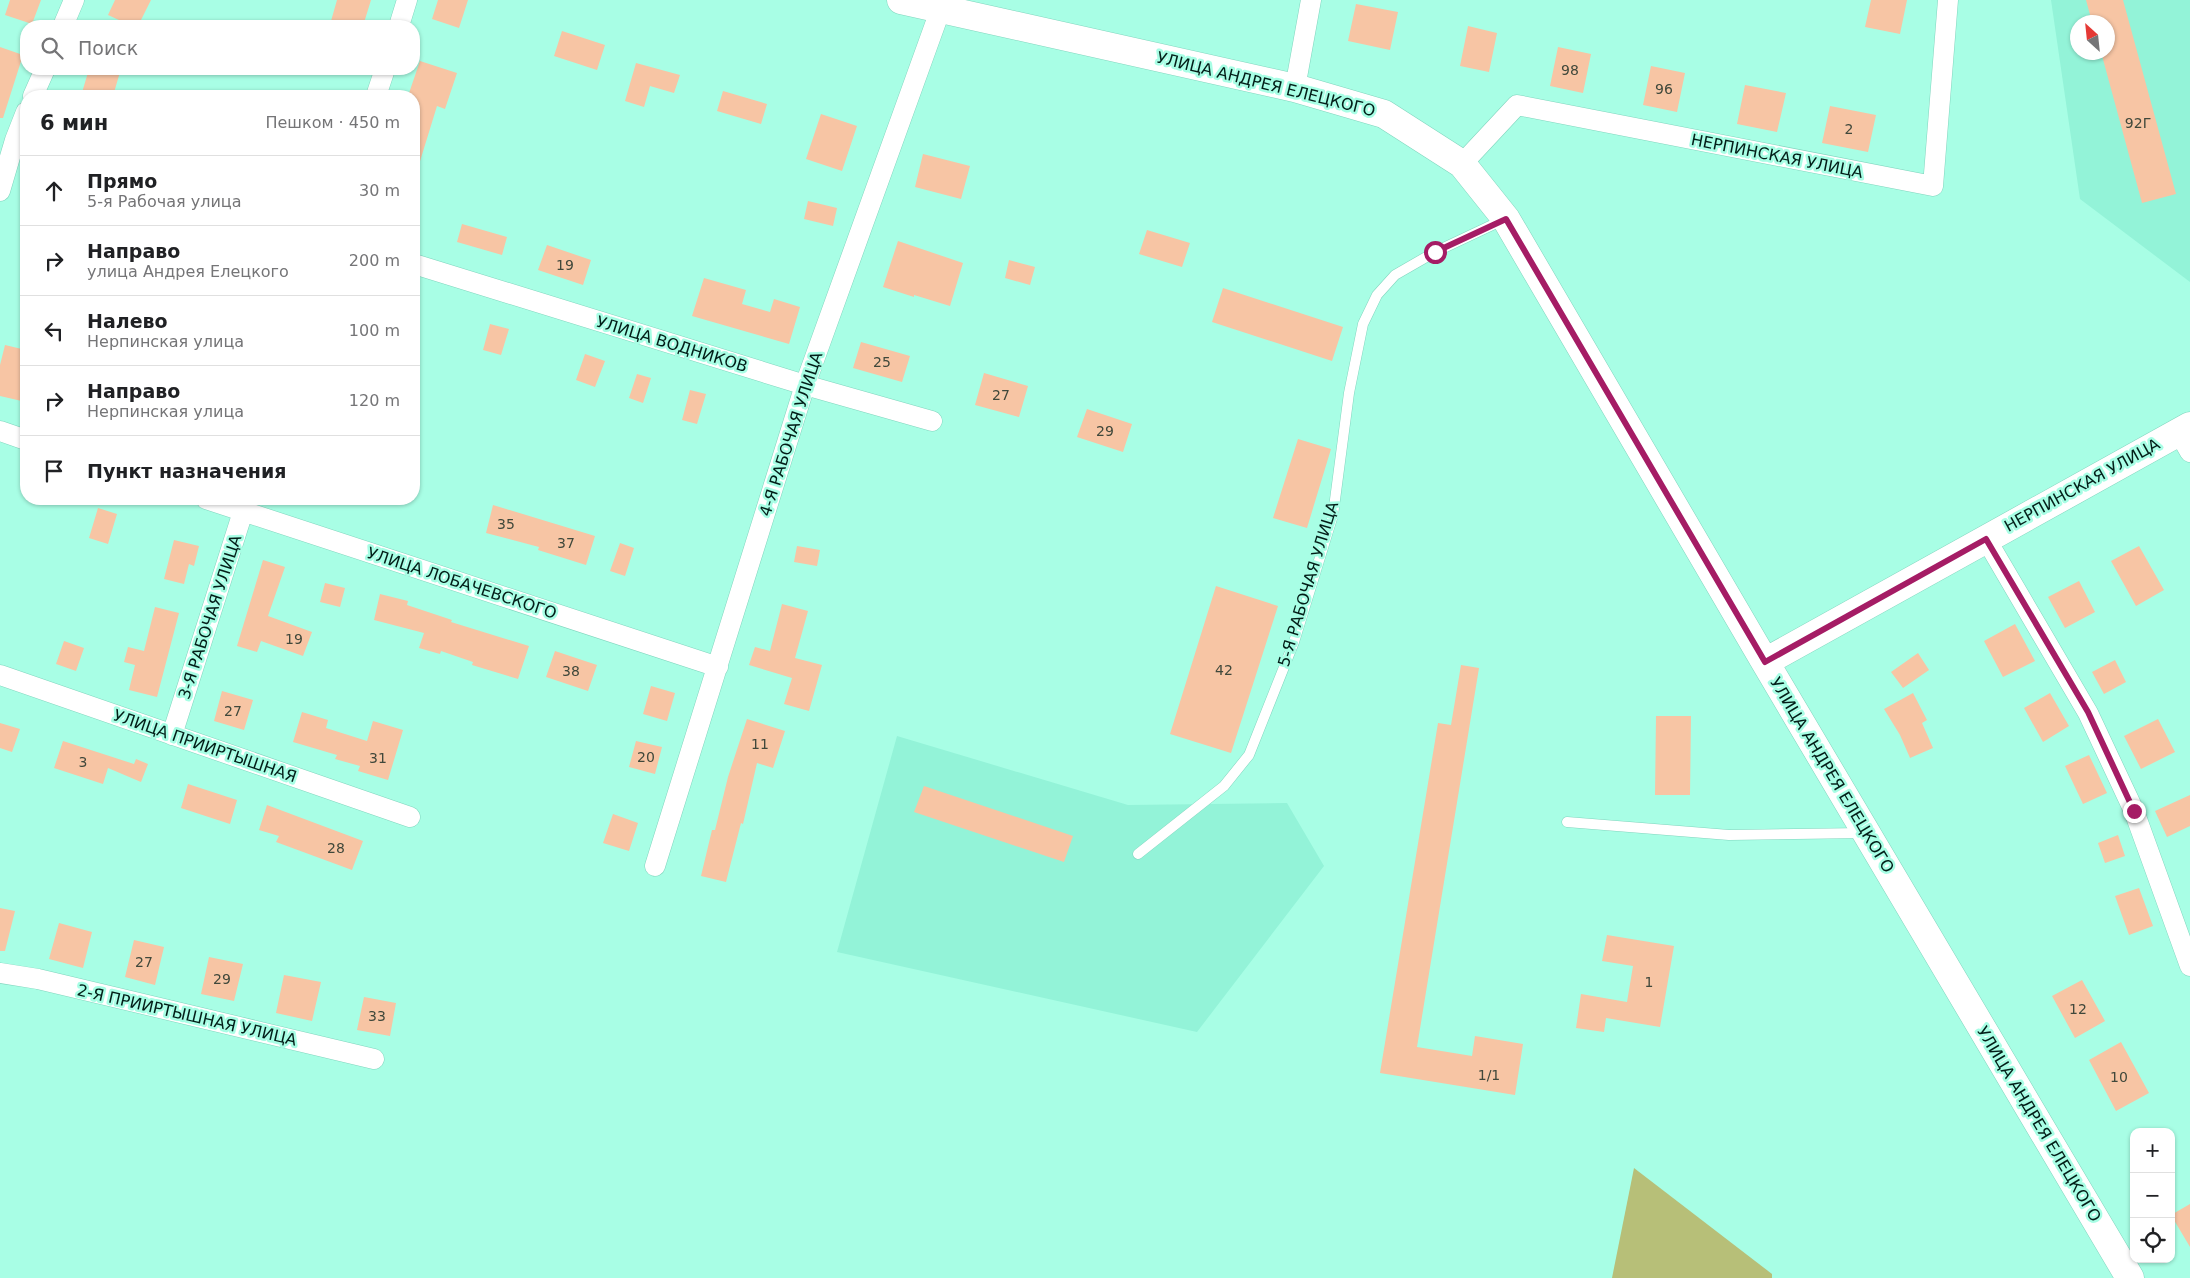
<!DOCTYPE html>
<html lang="ru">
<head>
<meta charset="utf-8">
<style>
	body { margin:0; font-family:"DejaVu Sans",sans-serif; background:#f6f6f6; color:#202124 }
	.controls { position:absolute; right:15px; bottom:15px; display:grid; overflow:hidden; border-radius:10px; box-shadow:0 1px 4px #0004 }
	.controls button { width:45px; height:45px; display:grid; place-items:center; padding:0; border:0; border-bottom:1px solid #e0e0e0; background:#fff; color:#202124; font:25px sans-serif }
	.compass { position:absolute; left:2070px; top:15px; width:45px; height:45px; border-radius:50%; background:#fff; box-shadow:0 1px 4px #0004; rotate:333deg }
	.stop { position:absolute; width:15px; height:15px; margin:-11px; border:4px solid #a51c65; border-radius:50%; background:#fff }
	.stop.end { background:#a51c65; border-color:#fff; box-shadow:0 1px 5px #0008 }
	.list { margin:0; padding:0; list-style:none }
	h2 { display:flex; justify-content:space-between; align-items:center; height:65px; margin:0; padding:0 20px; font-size:21px }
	h2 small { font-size:16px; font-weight:400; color:#757577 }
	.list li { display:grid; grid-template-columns:32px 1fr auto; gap:15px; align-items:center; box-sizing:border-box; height:70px; padding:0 20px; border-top:1px solid #e0e0e0 }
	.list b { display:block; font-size:19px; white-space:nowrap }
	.list p { margin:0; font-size:16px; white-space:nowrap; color:#757577 }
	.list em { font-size:16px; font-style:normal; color:#757577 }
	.icon { flex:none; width:28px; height:28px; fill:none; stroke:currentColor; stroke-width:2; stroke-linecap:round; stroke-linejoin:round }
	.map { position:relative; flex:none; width:2190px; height:1278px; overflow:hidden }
	.search { position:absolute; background:#fff; box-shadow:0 1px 4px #0004; left:20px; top:20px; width:400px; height:55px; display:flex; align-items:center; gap:12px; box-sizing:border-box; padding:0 18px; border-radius:20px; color:#757577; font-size:19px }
	.panel { position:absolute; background:#fff; box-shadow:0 1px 4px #0004; left:20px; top:90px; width:400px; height:415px; border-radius:20px }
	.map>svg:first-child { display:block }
	.built { fill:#93f3d8; fill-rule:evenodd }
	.green { fill:#b7bf78 }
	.building { fill:#f7c5a4 }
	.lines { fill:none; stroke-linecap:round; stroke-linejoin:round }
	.service-casing { stroke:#81d5be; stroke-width:11 }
	.minor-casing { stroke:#81d5be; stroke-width:21 }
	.secondary-casing { stroke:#81d5be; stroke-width:29 }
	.service { stroke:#fff; stroke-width:10 }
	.minor { stroke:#fff; stroke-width:20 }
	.secondary { stroke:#fff; stroke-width:28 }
	.route { stroke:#a51c65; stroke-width:6 }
	.labels { text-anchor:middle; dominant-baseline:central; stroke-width:5; stroke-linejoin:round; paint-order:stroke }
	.number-label { font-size:14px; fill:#40483b }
	.street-label { font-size:16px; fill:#031e18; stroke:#a8fee5 }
</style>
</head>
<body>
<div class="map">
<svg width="2190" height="1278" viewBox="0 0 2190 1278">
	<rect width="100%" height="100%" fill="#a8fee5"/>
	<path class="built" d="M2051,0H2190V282L2080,199ZM2078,22H2108V52H2078Z
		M897,736L1128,805L1287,803L1324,866L1197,1032L837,952Z"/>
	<path class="green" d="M1634,1168L1772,1274V1278H1612Z"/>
	<path class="building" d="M10,0H41L32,24L5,15Z
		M115,0H151L138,26H132L108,15Z
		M337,0H371L363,26H350L331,21Z
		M438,0H468L459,28L432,19Z
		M1871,0H1907L1900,34L1865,27Z
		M2086,0H2123L2176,194L2142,203L2101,52H2108V22H2092Z
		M1356,4L1398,12L1390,50L1348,41Z
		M1468,26L1497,33L1489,72L1460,66Z
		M562,31L605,45L597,70L554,56Z
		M0,47L23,55L3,118H0Z
		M1558,47L1591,54L1583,93L1550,86Z
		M420,61L457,73L445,109L437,106L417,171H414V96H408Z
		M636,63L680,75L674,93L650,86L644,107L625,101Z
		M1651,66L1685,73L1677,112L1643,105Z
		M89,69H107L120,72L113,96H81Z
		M1745,85L1786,93L1777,132L1737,124Z
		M723,91L767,104L761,124L717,111Z
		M1830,106L1876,115L1868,152L1822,143Z
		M821,114L857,126L842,171L806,159Z
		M923,154L970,166L961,199L915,187Z
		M808,201L837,208L833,226L804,219Z
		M462,224L507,237L502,255L457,242Z
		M1147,230L1190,243L1182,267L1139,254Z
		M898,241L963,263L950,306L914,295V297L883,287Z
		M547,245L591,260L583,285L538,270Z
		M1009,260L1035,267L1030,285L1005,278Z
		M704,278L746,290L742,304L770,312L774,299L800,307L789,344L692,316Z
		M1223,288L1343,327L1332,361L1212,322Z
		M490,324L509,329L501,355L483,350Z
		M861,342L910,356L902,382L853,368Z
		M5,345L26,350V402L0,396V365Z
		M585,354L605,361L595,387L576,380Z
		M984,373L1028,386L1019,417L975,405Z
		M637,374L651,378L643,403L629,398Z
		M690,390L706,394L697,424L682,420Z
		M1087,409L1132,424L1123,452L1077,437Z
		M1298,439L1331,449L1307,528L1273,518Z
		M493,505L595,536L586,565L538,550L539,547L486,533Z
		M98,508L117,514L108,544L89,538Z
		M174,540L199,546L194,566L189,564L184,584L164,579Z
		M620,543L634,548L625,576L610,571Z
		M797,546L820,550L817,566L794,562Z
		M2139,546L2164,590L2136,606L2111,561Z
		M263,560L285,567L268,616L312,632L303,656L261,641L257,652L237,646Z
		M2079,581L2095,612L2065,628L2048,597Z
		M325,583L345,588L340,607L320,602Z
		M1216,586L1278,606L1231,753L1170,734Z
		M380,594L408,601L407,605L452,620L451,622L529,646L518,679L472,665L473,662L441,651L440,654L419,648L424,633L374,620Z
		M782,604L808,611L795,658L822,665L809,711L784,704L792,678L749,665L755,647L770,651Z
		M155,607L179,613L157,697L129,690L135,665L124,662L128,647L144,651Z
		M2015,624L2035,661L2003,677L1984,641Z
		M64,641L84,648L76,671L56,664Z
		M555,651L597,665L588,691L546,677Z
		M1918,653L1929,670L1903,688L1891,672Z
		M2115,660L2126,682L2104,694L2092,672Z
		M1461,665L1479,668L1417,1047L1472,1056L1475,1036L1523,1044L1515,1095L1380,1073L1438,723L1451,725Z
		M651,686L675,693L667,721L643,714Z
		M222,691L253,700L244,730L214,721Z
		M1913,693L1927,720L1922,723L1933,748L1910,758L1900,735L1884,709Z
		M2050,693L2069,726L2043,742L2024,708Z
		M302,712L328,720L326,728L367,741L373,721L403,730L388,780L358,771L360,766L335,759L337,755L293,742Z
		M1656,716H1691L1690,795H1655Z
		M747,719L785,731L773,768L757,763L743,824L741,823L726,882L701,876L712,830H715L728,777Z
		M2158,719L2175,752L2141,769L2124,736Z
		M0,723L20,729L12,752L0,748Z
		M63,741L134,764L136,759L148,764L141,782L108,768L103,784L54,768Z
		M636,741L662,747L655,774L629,767Z
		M2089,755L2107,793L2083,804L2065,766Z
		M188,784L237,800L230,824L181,808Z
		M924,786L1073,836L1064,862L914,812Z
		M2190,795V826L2167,837L2155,811Z
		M267,805L363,841L352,870L276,842L279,836L259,830Z
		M613,814L638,823L629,851L603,843Z
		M2118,835L2125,856L2105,863L2098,843Z
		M2139,888L2153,926L2129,935L2115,896Z
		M0,908L15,911L5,951H0Z
		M59,923L92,932L83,968L49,959Z
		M1607,935L1674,946L1660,1027L1606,1018L1604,1032L1576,1028L1581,994L1627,1002L1633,966L1602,961Z
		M134,940L164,947L155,985L125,977Z
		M209,957L243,964L234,1001L201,994Z
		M284,975L321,982L312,1021L276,1013Z
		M2082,980L2105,1021L2075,1038L2052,996Z
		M364,997L396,1003L390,1036L357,1030Z
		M2121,1042L2149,1093L2116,1111L2089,1060Z
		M2190,1204V1247L2171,1215Z"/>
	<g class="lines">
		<defs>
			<path id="service" d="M1567,822L1729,835L1863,833
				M1138,854L1224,786L1249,755L1294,642L1333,515L1349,393L1363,324L1377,295L1395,275L1435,252L1505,219"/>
			<path id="minor" d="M63,26L74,0
				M399,26L407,0
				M1295,88L1311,0
				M33,96L45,69
				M376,96L385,69
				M1462,164L1517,105L1933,186L1948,0
				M0,191L15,140L26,112
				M414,264L805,385L932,421
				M0,431L26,440
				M2178,431L2190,452
				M206,499L718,667
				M1986,539L2088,713L2134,811L2190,966
				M0,675L410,817
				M172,735L247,499
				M655,866L805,385L941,8
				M0,973L38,979L374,1059"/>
			<path id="secondary" d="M901,0L1295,88L1384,114L1462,164L1506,219L1765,662L2130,1278
				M1765,662L2190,426"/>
		</defs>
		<use href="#service" class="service-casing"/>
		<use href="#minor" class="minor-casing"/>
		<use href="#secondary" class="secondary-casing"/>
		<use href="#service" class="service"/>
		<use href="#minor" class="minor"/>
		<use href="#secondary" class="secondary"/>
	</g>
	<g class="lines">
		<path class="route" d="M1435,252L1506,219L1765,662L1986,539L2088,712L2134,811"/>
	</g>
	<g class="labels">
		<g class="number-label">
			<text x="1570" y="70">98</text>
			<text x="1664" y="89">96</text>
			<text x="2138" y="123">92Г</text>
			<text x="1849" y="129">2</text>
			<text x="565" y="265">19</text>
			<text x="882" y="362">25</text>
			<text x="1001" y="395">27</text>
			<text x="1105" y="431">29</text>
			<text x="506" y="524">35</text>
			<text x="566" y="543">37</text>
			<text x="294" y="639">19</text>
			<text x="1224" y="670">42</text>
			<text x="571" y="671">38</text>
			<text x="233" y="711">27</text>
			<text x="760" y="744">11</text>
			<text x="646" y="757">20</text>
			<text x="378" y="758">31</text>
			<text x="83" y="762">3</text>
			<text x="336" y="848">28</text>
			<text x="144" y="962">27</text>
			<text x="222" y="979">29</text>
			<text x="1649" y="982">1</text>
			<text x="2078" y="1009">12</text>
			<text x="377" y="1016">33</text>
			<text x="1489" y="1075">1/1</text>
			<text x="2119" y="1077">10</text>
		</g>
		<g class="street-label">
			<text transform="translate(1266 84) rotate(14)">УЛИЦА АНДРЕЯ ЕЛЕЦКОГО</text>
			<text transform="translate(1777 156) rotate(11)">НЕРПИНСКАЯ УЛИЦА</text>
			<text transform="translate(672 344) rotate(17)">УЛИЦА ВОДНИКОВ</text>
			<text transform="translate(791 434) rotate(-72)">4-Я РАБОЧАЯ УЛИЦА</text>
			<text transform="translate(2082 485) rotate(-29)">НЕРПИНСКАЯ УЛИЦА</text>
			<text transform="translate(462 583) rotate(18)">УЛИЦА ЛОБАЧЕВСКОГО</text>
			<text transform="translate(1308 584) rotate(-73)">5-Я РАБОЧАЯ УЛИЦА</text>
			<text transform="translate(210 617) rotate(-72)">3-Я РАБОЧАЯ УЛИЦА</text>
			<text transform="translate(205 746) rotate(19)">УЛИЦА ПРИИРТЫШНАЯ</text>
			<text transform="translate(1832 775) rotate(59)">УЛИЦА АНДРЕЯ ЕЛЕЦКОГО</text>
			<text transform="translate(187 1015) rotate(13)">2-Я ПРИИРТЫШНАЯ УЛИЦА</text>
			<text transform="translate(2039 1124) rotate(59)">УЛИЦА АНДРЕЯ ЕЛЕЦКОГО</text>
		</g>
	</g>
</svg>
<div class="controls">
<button>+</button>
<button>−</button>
<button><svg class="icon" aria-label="locate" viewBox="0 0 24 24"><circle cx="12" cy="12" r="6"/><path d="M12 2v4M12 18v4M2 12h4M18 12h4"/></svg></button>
</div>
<svg class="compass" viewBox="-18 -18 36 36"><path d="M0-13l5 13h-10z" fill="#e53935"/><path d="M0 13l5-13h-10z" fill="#757577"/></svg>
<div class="stop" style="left:1435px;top:252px"></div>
<div class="stop end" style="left:2134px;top:811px"></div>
<div class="search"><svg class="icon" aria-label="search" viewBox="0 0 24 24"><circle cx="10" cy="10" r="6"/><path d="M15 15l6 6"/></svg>Поиск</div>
<section class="panel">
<h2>6 мин<small>Пешком · 450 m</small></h2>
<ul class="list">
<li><svg class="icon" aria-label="ahead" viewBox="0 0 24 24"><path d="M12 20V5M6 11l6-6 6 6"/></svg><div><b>Прямо</b><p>5-я Рабочая улица</p></div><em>30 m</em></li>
<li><svg class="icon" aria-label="right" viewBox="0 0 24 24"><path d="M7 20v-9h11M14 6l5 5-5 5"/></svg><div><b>Направо</b><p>улица Андрея Елецкого</p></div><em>200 m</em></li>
<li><svg class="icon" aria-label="left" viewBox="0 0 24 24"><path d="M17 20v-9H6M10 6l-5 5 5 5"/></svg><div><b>Налево</b><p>Нерпинская улица</p></div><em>100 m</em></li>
<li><svg class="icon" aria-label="right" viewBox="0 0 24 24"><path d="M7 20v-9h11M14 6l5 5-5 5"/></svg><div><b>Направо</b><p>Нерпинская улица</p></div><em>120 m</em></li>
<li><svg class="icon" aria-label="arrive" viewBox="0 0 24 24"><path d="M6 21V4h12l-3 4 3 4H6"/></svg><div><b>Пункт назначения</b></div></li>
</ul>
</section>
</div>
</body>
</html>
